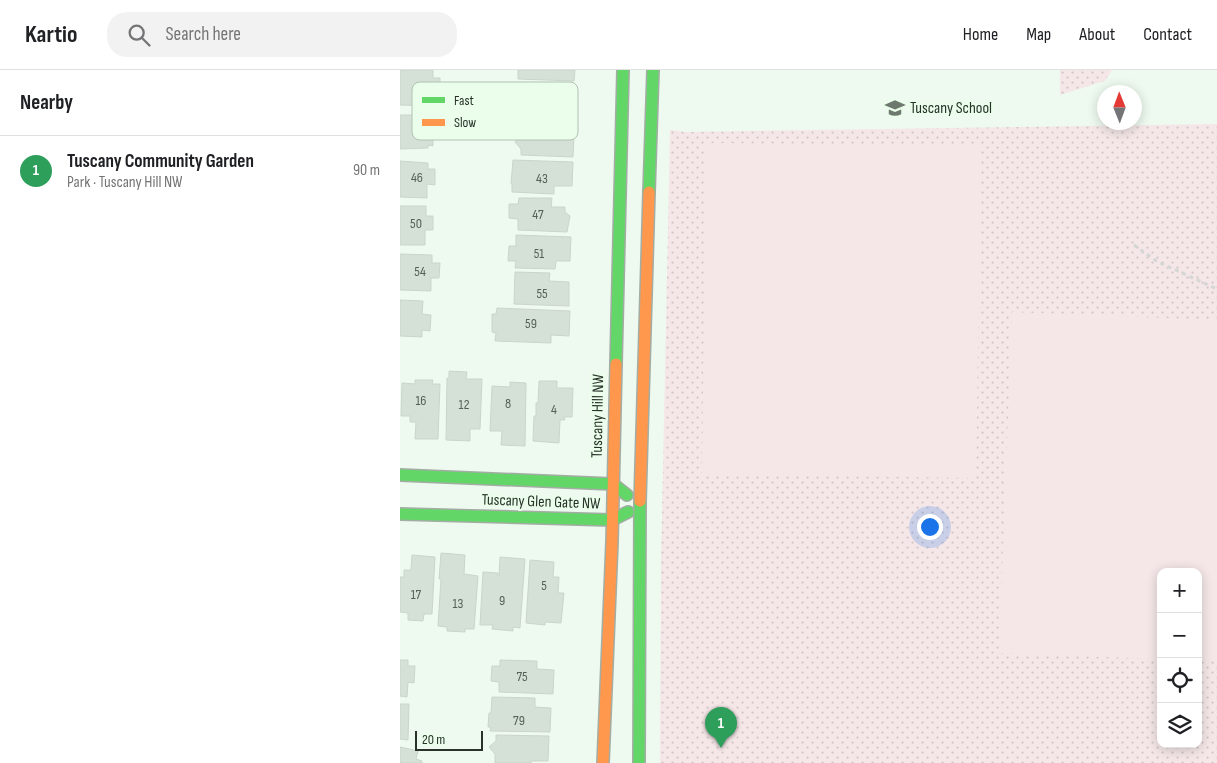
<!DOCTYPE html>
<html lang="en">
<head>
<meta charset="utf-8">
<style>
	body { margin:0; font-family:"Sofia Sans Condensed",sans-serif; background:#f2f2f2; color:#202124 }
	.controls { position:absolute; right:15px; bottom:15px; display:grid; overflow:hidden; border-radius:10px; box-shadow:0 2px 12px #0003 }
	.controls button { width:45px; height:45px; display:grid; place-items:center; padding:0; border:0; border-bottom:1px solid #e0e0e0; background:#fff; color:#202124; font:25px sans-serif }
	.compass { position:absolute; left:697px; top:15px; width:45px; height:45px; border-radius:50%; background:#fff; box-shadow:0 2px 12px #0003; rotate:359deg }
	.scale { position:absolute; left:15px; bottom:12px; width:68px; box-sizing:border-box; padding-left:5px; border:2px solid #283229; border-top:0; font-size:14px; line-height:18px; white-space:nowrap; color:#283229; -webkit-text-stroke:4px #eafeeb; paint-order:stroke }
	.you { position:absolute; left:529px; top:456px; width:18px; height:18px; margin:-12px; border:4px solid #fff; border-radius:50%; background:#1a73e8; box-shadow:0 0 0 8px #1a73e833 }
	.badge { display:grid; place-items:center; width:32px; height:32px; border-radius:50%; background:#6d786e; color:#fff; font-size:16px; font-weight:700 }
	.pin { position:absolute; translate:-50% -41px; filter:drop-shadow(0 1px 2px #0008) }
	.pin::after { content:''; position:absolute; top:26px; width:18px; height:15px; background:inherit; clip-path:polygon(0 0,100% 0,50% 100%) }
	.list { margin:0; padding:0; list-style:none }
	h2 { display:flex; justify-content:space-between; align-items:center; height:65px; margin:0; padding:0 20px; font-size:21px }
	h2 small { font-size:16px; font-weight:400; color:#757577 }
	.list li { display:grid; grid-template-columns:32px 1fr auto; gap:15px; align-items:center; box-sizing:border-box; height:70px; padding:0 20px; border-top:1px solid #e0e0e0 }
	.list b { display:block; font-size:19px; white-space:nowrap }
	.list p { margin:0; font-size:16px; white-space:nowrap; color:#757577 }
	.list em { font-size:16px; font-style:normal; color:#757577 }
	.icon { flex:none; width:28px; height:28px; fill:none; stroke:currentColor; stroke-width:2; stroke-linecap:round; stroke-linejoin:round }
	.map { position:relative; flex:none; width:817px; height:693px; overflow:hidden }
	header { display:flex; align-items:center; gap:30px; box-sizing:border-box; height:70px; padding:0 25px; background:#fff; border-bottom:1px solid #e0e0e0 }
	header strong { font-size:24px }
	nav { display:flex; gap:28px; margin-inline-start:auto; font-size:18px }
	.search { width:350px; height:45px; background:#f2f2f2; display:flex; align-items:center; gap:12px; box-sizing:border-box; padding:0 18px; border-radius:20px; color:#757577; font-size:19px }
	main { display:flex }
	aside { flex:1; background:#fff }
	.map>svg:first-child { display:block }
	.green { fill:url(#green-dots); fill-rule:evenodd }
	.pitch { fill:#f5e7e8 }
	.building { fill:#d5e1d6; stroke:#cad4cb }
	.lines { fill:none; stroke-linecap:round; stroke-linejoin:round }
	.fast-casing { stroke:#a3ada4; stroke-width:14 }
	.slow-casing { stroke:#a3ada4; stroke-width:14 }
	.path { stroke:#d4d7d4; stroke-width:3; stroke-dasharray:4 4; stroke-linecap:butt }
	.fast { stroke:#63d668; stroke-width:11 }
	.slow { stroke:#ff974d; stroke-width:11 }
	.labels { text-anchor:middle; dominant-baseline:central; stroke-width:4.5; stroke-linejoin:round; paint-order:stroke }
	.number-label { font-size:14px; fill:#556056 }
	.poi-label { font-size:16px; fill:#283229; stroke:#eafeeb; text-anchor:start }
	.street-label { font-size:16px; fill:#283229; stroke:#eafeeb }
	.key { fill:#eafeeb; stroke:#b0c1b1; stroke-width:1 }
	.key-label { font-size:14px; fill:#283229 }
</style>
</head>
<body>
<header>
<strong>Kartio</strong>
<div class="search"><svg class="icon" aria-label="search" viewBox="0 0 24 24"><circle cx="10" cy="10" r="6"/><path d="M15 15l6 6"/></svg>Search here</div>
<nav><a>Home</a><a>Map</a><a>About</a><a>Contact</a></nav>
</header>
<main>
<aside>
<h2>Nearby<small></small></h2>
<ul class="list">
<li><span class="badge" style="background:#2e9e5b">1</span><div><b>Tuscany Community Garden</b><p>Park · Tuscany Hill NW</p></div><em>90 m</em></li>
</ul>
</aside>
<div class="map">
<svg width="817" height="693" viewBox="0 0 817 693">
	<defs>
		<pattern id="green-dots" width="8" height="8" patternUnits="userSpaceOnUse" patternTransform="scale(1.25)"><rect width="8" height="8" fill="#f5e7e8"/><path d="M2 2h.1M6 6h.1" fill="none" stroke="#d2c7c7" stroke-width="1.8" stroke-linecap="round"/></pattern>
	</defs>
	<rect width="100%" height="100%" fill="#eefaef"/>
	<path class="green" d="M660,0H712L705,11L660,25Z
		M817,54V693H260L261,494L270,60L285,62ZM761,502H798V674H761Z"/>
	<path class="pitch" d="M306,73L581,76L576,408L302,404Z
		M612,242L817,250V591H798V502H761V589L599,583Z"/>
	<path class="building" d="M0,0H33V8H40V23H35L34,33H32V36L0,35Z
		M118,0H175L174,11L118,9Z
		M0,45H28V60L33,61V76L28,75V78L0,79Z
		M123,51L157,52V63L174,64L173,87L121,85V79L115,72L122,66Z
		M113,90L173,92L172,116H154V124L112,122V114H111Z
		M0,91L28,93V99H35V115L27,114V128L0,127Z
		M119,128H152L151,137H165V142L170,146L167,162L118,160V149L109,148V134H118Z
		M0,136H26V146H33V160H25V175H0Z
		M116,165L171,167L170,191H156L155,199L115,198L116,191H108L109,176H116Z
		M0,184L32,185V193H40L39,208H31V221L0,220Z
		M115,202L150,203L149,211L169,212V236L114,234Z
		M0,230L23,231L22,244L31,245L30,261L22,260V267L0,266Z
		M97,238L170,241L169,266L151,265V273L95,271L96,263L92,262V244H96Z
		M49,301L67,302L66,309H82L80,359H70V371L46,370L47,308H49Z
		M15,310H33L32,314H40L38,369H15L16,352H10V346H1L2,313L15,314Z
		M139,311H157V318H173L172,347H164L165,350H160L159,373L133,371L134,346H136V333H138Z
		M110,312L126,313L125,376L101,375L102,361H90L92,316L110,317Z
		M41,483L65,485L64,504L78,506L74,559H65V562L47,561V557L38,556L41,509H39Z
		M12,485L35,487L32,544H24L23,551L8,550V543L0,542V507H4V500H11Z
		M100,487L125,489L120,558L113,557V561L92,559L93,555H80L83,502L98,503V506H99Z
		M130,490L154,492L153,507H159L158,523H164L161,553L145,552V555L126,553Z
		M0,590H8V596H15L14,613L8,612L7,627L0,626Z
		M100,590L137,591V599L154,600L153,624L99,622V612L91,611L92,596H100Z
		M92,627L135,628V637L151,638L150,662L90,661L91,657H88L89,643H91Z
		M0,634H9L8,670L0,669Z
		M96,665L149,666L148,691H132L131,693H95V684L89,677L96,671Z
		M0,677L18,681L16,689L22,691V693H0Z"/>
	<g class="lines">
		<defs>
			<path id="fast" d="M249,122L253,0
				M216,294L223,0
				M0,405L213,414L227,425
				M0,444L212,450L228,442
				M239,693L240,431"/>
			<path id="slow" d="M240,431L249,122
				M203,693L212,472L216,294"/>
		</defs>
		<use href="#fast" class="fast-casing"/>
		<use href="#slow" class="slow-casing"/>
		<path class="path" d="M734,175L758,192L817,219"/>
		<use href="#fast" class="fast"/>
		<use href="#slow" class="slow"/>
	</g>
	<defs>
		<symbol id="school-bare" viewBox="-9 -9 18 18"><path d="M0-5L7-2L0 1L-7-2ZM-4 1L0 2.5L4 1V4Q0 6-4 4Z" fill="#6d786e" stroke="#eafeeb" stroke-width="2.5" paint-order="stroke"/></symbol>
	</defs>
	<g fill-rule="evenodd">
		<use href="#school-bare" x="481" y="24" width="28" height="28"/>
	</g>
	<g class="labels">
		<g class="number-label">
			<text x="17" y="107">46</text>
			<text x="142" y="108">43</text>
			<text x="138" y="144">47</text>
			<text x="16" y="153">50</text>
			<text x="139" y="183">51</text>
			<text x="20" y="201">54</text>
			<text x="142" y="223">55</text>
			<text x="131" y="253">59</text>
			<text x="21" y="330">16</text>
			<text x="108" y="333">8</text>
			<text x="64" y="334">12</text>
			<text x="154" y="339">4</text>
			<text x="144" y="515">5</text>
			<text x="16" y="524">17</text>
			<text x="102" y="530">9</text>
			<text x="58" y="533">13</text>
			<text x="122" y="606">75</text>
			<text x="119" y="650">79</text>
		</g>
		<g class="poi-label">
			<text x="510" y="38">Tuscany School</text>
		</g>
		<g class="street-label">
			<text transform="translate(198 346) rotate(-89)">Tuscany Hill NW</text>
			<text transform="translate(141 432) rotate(2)">Tuscany Glen Gate NW</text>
		</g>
	</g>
	<rect x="12" y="12" width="166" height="58" rx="8" class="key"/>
	<rect x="22" y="27" width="23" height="6" fill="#63d668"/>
	<rect x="22" y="49" width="23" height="7" fill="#ff974d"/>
	<g class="key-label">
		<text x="54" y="35">Fast</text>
		<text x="54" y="57">Slow</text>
	</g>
</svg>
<div class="controls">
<button>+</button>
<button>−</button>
<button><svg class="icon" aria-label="locate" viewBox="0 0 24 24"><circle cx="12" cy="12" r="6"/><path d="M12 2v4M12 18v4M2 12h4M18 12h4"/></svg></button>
<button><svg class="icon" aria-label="layers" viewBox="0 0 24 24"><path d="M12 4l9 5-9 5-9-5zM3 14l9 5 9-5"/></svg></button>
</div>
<svg class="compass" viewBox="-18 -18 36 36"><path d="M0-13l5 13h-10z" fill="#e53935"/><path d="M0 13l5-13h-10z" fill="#757577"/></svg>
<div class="scale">20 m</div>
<div class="you"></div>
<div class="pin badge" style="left:321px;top:678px;background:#2e9e5b">1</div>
</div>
</main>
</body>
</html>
